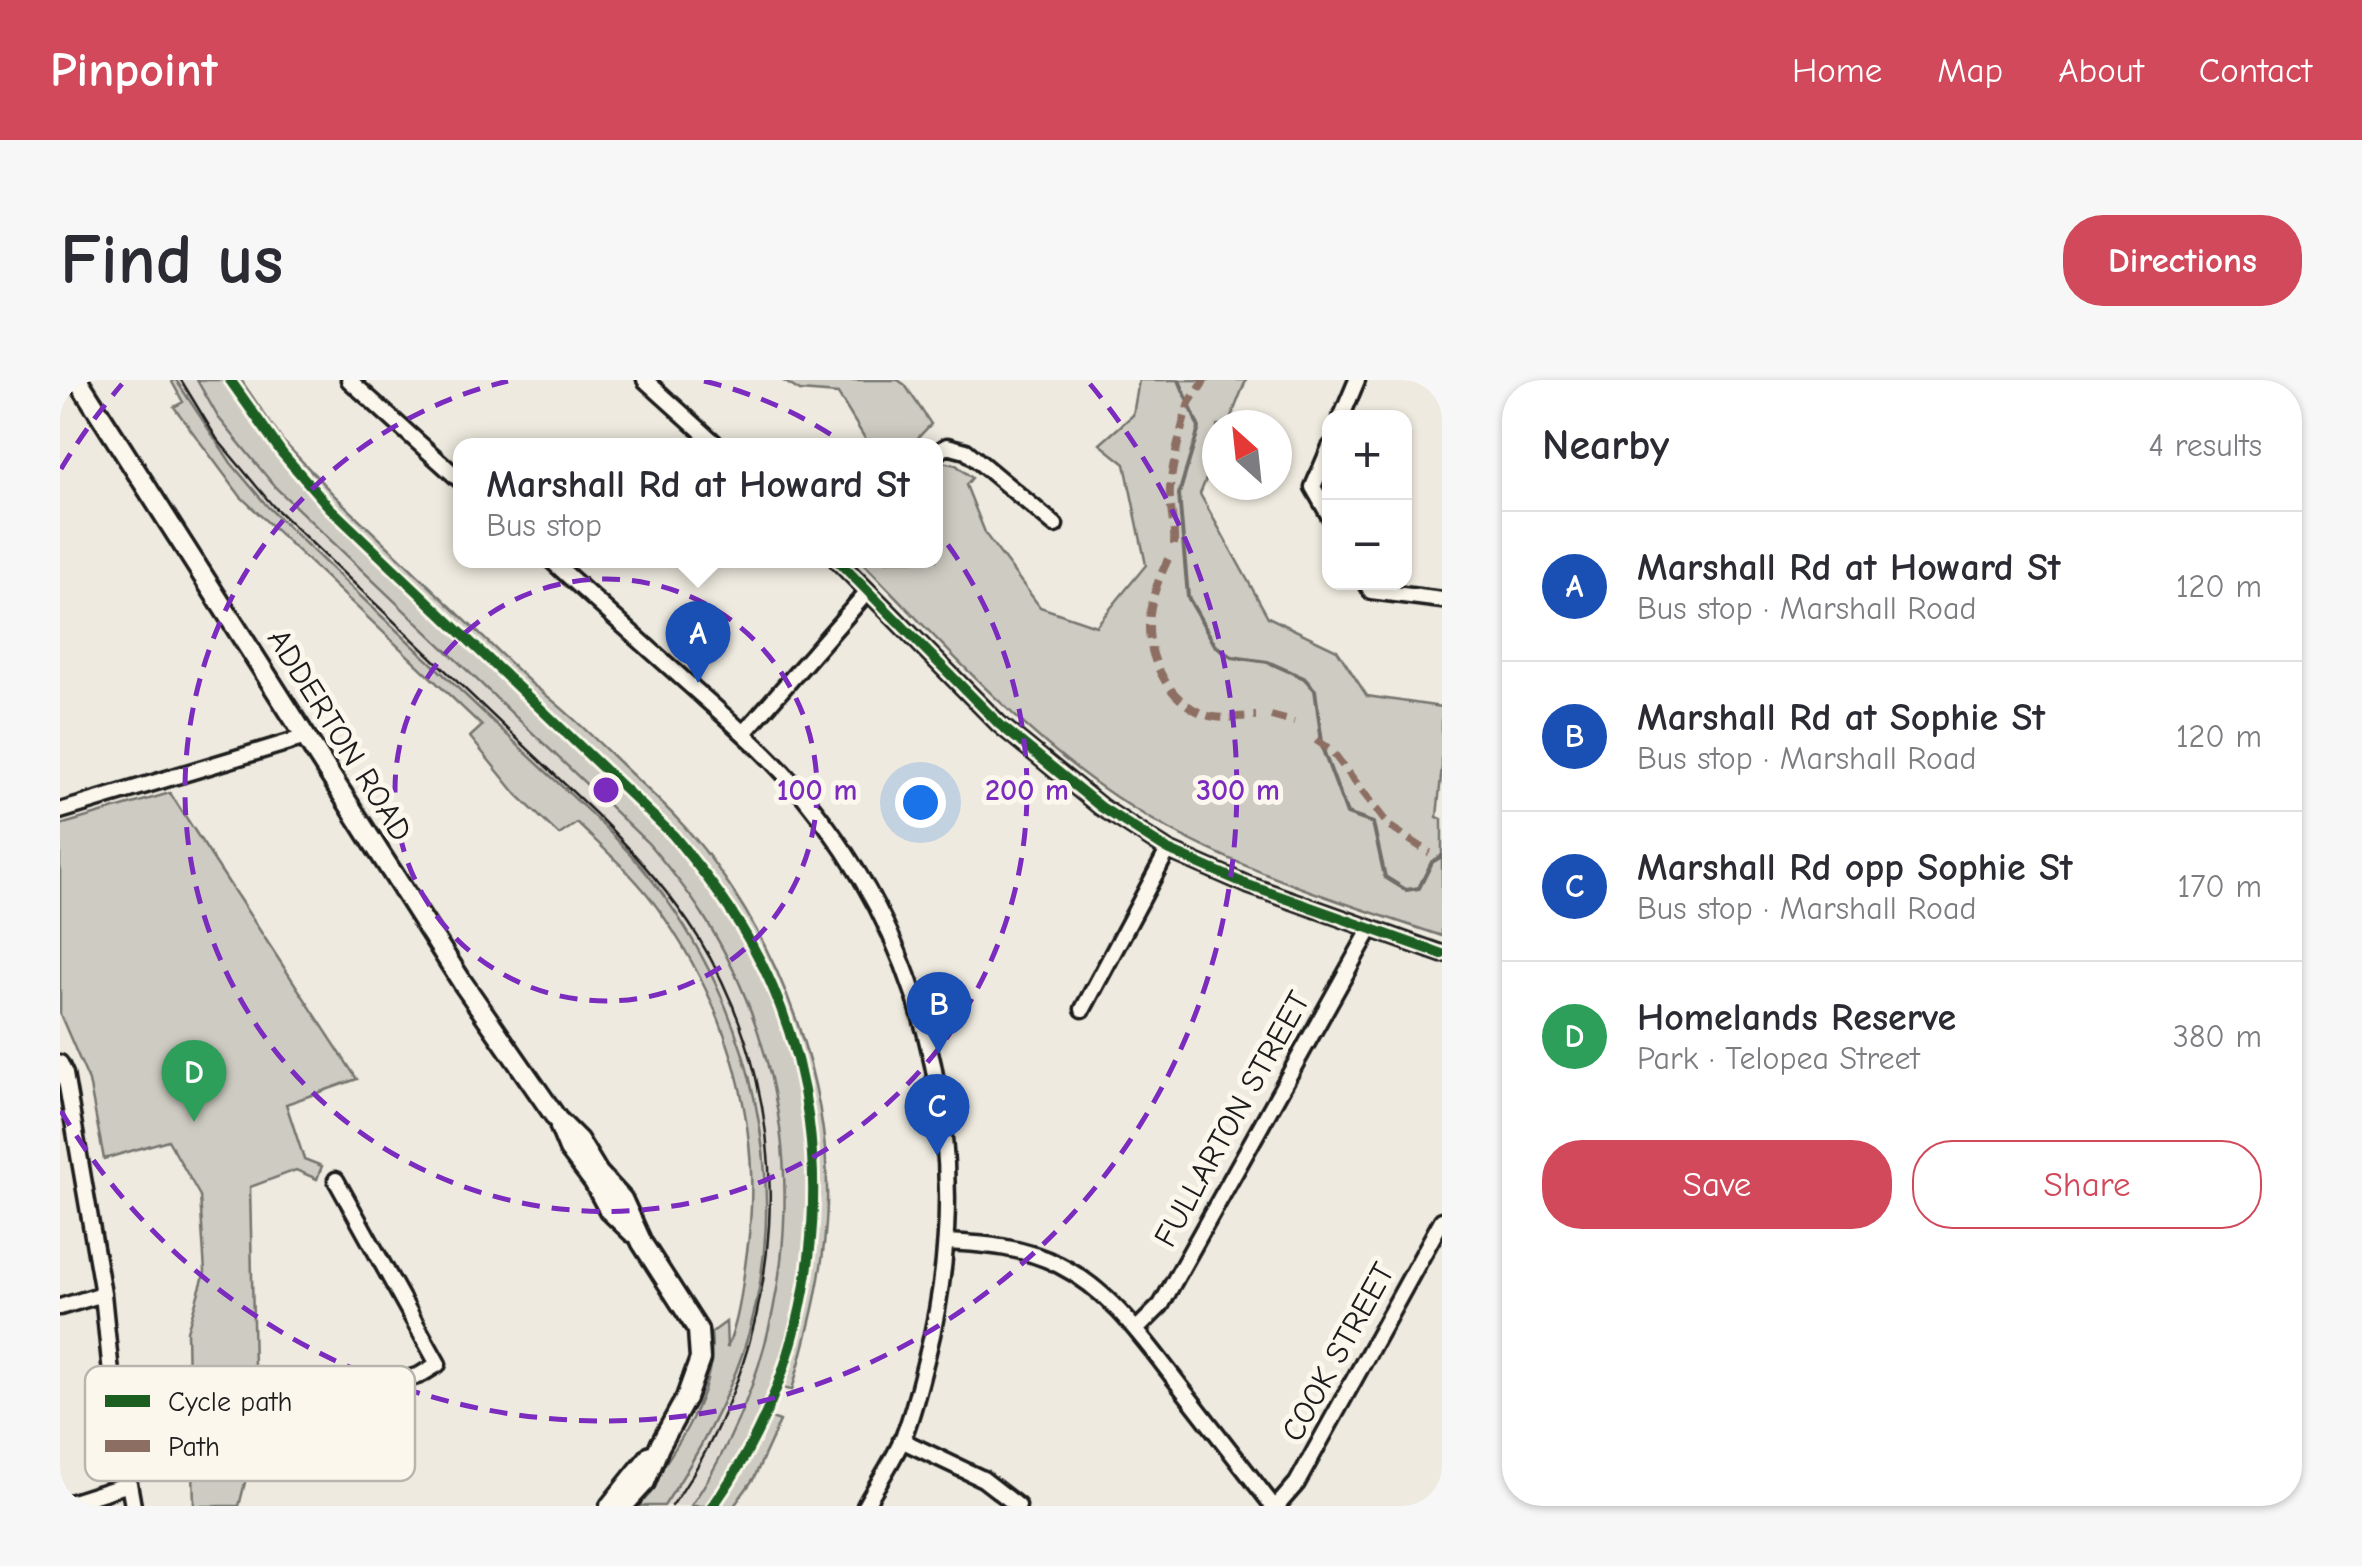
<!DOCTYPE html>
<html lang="en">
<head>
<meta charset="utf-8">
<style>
	body { margin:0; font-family:"Comic Neue",sans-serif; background:#f7f7f7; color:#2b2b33 }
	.controls { position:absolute; right:30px; top:30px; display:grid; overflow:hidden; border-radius:20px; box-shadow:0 2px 8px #0004 }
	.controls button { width:90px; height:90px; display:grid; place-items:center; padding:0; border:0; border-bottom:2px solid #e1e1e2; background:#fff; color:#2b2b33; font:50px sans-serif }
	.compass { position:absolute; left:1142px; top:30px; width:90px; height:90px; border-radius:50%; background:#fff; box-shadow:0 2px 8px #0004; rotate:333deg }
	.you { position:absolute; left:860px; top:422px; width:35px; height:35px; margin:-25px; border:8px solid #fff; border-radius:50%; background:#1a73e8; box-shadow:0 0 0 15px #1a73e833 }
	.badge { display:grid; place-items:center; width:65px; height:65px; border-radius:50%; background:#d1495b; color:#fff; font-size:32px; font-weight:700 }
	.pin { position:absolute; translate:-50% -82px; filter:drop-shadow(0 2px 5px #0008) }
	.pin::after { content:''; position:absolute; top:52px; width:35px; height:30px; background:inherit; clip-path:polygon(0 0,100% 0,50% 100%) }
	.popup { position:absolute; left:393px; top:58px; width:490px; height:130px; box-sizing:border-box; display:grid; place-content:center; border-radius:20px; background:#fff; filter:drop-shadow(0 2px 8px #0005); font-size:32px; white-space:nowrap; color:#7c7c81 }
	.popup b { font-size:38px; color:#2b2b33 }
	.popup::after { content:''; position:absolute; left:50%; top:100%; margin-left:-20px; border:20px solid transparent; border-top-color:#fff }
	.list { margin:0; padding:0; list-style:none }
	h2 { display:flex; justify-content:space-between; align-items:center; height:130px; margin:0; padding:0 40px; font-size:42px }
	h2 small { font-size:32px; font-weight:400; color:#7c7c81 }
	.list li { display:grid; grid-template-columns:65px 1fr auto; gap:30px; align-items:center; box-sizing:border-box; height:150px; padding:0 40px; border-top:2px solid #e1e1e2 }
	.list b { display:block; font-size:38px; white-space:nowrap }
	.list p { margin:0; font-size:32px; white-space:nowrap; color:#7c7c81 }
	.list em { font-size:32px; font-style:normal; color:#7c7c81 }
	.actions { display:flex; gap:20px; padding:30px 40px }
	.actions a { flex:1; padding:22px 0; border:2px solid #d1495b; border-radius:40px; text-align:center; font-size:35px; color:#d1495b }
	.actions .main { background:#d1495b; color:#fff }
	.map { position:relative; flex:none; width:1382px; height:1126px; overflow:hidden; border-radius:40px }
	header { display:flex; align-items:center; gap:60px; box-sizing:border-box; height:140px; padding:0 50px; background:#d1495b; color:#fff }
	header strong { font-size:48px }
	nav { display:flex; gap:55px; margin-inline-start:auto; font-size:35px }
	.intro { display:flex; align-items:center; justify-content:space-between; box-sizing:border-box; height:240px; padding:0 60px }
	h1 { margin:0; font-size:70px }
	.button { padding:25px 45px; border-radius:40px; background:#d1495b; color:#fff; font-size:35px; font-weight:700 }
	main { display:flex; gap:60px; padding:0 60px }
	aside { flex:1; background:#fff; border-radius:40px; box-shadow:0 2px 8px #0004 }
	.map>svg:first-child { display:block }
	.built { fill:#dedad1 }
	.green { fill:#ceccc2; stroke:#75746f; stroke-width:2.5 }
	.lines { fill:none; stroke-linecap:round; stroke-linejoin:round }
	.stream { stroke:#6f6d69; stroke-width:4 }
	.minor-casing { stroke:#1c1c1c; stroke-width:21 }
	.major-casing { stroke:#1c1c1c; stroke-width:25 }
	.minor { stroke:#fbf7ec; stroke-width:14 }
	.major { stroke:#fbf7ec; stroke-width:18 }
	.tram { stroke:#1c1c1c; stroke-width:2.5 }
	.quiet { stroke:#8d6e63; stroke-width:8; stroke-dasharray:15 8; stroke-linecap:butt }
	.cycleway-casing { stroke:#fbf7ec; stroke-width:16 }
	.cycleway { stroke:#1b5e20; stroke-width:10 }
	.ring { fill:none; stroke:#7b2cbf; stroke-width:5; stroke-dasharray:18 12 }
	.labels { text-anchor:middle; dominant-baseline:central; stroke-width:10; stroke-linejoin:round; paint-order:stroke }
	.street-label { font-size:32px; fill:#1c1c1c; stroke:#fbf7ec }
	.key { fill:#fbf7ec; stroke:#b8b5ae; stroke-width:2.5 }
	.key-label { font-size:28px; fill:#1c1c1c }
	.centre { fill:#7b2cbf; stroke:#fbf7ec; stroke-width:5 }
	.ring-label { font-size:30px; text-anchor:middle; font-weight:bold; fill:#7b2cbf; stroke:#fbf7ec; stroke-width:10; stroke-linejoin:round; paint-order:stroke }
</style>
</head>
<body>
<header>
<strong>Pinpoint</strong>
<nav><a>Home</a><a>Map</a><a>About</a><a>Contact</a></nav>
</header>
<div class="intro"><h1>Find us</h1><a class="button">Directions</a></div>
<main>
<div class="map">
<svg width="1382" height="1126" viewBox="0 0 1382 1126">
	<rect width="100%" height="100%" fill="#eeeadf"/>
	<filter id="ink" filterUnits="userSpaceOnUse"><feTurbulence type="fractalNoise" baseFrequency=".01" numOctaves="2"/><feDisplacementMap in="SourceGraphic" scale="20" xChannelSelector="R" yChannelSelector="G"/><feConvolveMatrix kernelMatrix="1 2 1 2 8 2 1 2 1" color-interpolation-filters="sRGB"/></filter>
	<g filter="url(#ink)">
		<path class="built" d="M116,0H137L158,37L216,108L588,463L627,510L663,569L695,640L719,734L727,817L724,871L705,970L682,1033L631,1126H604L659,1031L684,970L697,911L704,798L693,706L656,602L617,535L556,460L208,127L171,83Z"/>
		<path class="green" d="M111,0H116L171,83L208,127C292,210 380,290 465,372C507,412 552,450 588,495C693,626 737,810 683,972C664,1027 636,1078 604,1126H575C610,1077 658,1016 651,953L666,942L667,968C679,940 682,909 686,879C706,749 669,623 591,519C569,491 542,467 517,443L499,455L457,415L410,357L422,346L181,117L114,27L123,22Z
			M137,0H181L222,60L276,117L472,304C505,329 533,357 562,385C593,415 626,444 651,479C723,576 770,702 767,825C765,889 749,949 732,1010L721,1008L711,1038L720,1041L694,1098L674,1126H631C749,949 758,717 643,535C627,509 607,486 588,463L216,108L158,37Z
			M722,0H838L845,5L871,44L851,65H809L778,14L740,11Z
			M1079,0H1186L1168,45H1157V72L1140,114L1208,237L1277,270L1307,316L1382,327V386L1377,437L1382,439V556C1263,516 1143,480 1040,406C951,342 877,258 801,181L876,180V87L883,82L896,85L912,98L906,105L926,155L980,227L1036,246L1086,185L1065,84L1040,64L1073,35Z
			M110,413L297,699L226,724L244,779L262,786L257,799L236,790L190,807L195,1033L129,1054L127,951L145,892L140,816L108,760L44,779L29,701L0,634V445Z
			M194,1067L179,1126H134L133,1089Z"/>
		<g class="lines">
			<path class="stream" d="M1119,0L1139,48L1119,114L1128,217L1155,265L1172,277L1208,282L1244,298L1255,310L1263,370L1287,434L1313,443L1325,497L1346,510L1359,508L1372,482L1382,476"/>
			<defs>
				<path id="minor" d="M289,0L400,100
					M585,0L658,66
					M1281,38L1297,0
					M1270,67L1253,107L1270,137
					M876,73L887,66L906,71L995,145
					M491,180C538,223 585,265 632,307C671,342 712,377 745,418C874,575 917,785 866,980C859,1007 853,1035 842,1060C832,1083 817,1104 805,1126
					M777,180L939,344L1041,427L1108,470L1188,505L1382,574
					M1306,202L1311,211L1382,220
					M684,353L808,211
					M0,431L246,357
					M1023,629L1108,470
					M0,683L5,694L43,914L53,1013L73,1126
					M886,862C926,864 963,867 999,885C1053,912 1087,964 1123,1010C1153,1049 1183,1087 1213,1126
					M0,927L43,914
					M1076,950L1101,925L1310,550
					M841,1060L923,1099L958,1126
					M67,1091L360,995L378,984L276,800
					M0,1126L69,1104
					M1217,1126L1237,1103L1382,840"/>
				<path id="major" d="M18,0L402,602L497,739L518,760L538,793L562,819L582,863L638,950L640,979L626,1018L599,1067L585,1102L563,1126
					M500,747L509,769L534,802L549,830L572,852
					M550,1126L591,1075"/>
			</defs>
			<use href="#minor" class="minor-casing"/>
			<use href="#major" class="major-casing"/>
			<use href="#minor" class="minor"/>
			<use href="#major" class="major"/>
			<path class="tram" d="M121,0L157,59L213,126L536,434C574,472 609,511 638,557C746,733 728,960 612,1126"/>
			<path class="quiet" d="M1114,165C1115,149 1111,134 1110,118C1108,100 1122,45 1128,26C1131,16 1141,10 1144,0
				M1108,179C1087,223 1079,260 1107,304C1116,318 1132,331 1149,336C1163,340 1182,336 1196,336
				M1211,336L1234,342
				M1256,360L1271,370L1329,446L1370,473"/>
			<defs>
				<path id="cycleway" d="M170,0L222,73L269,127L613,455C653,503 689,551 713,608C784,775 759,979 653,1126
					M777,180L939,344L1041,427L1108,470L1188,505L1382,574"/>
			</defs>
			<use href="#cycleway" class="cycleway-casing"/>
			<use href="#cycleway" class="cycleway"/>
		</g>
	</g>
	<g class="ring">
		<circle cx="546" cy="410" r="211"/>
		<path d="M644 1A421 421 0 1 1 448 1"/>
		<path d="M1 89A632 632 0 0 1 62 4M1030 4A632 632 0 1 1 1 731"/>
	</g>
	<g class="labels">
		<g class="street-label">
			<text transform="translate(280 355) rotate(58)">ADDERTON ROAD</text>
			<text transform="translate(1172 739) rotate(-61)">FULLARTON STREET</text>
			<text transform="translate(1278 972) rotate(-61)">COOK STREET</text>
		</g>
	</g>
	<rect x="25" y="986" width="330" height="115" rx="15" class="key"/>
	<rect x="45" y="1015" width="45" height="12" fill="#1b5e20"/>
	<rect x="45" y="1060" width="45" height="12" fill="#8d6e63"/>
	<g class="key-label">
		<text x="108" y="1031">Cycle path</text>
		<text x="108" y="1076">Path</text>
	</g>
	<circle cx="546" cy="410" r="15" class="centre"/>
	<g class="ring-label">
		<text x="757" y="420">100 m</text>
		<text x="967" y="420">200 m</text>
		<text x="1178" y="420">300 m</text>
	</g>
</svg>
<div class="controls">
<button>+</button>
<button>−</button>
</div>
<svg class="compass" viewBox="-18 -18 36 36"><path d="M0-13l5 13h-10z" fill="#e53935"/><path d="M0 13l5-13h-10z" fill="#7c7c81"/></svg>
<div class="you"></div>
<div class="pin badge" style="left:638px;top:303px;background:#1a4fb4">A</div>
<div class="popup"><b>Marshall Rd at Howard St</b>Bus stop</div>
<div class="pin badge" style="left:879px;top:674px;background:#1a4fb4">B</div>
<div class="pin badge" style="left:877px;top:776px;background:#1a4fb4">C</div>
<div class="pin badge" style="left:134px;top:742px;background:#2e9e5b">D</div>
</div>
<aside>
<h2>Nearby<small>4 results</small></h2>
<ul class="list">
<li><span class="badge" style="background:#1a4fb4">A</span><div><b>Marshall Rd at Howard St</b><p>Bus stop · Marshall Road</p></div><em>120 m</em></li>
<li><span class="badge" style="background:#1a4fb4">B</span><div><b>Marshall Rd at Sophie St</b><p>Bus stop · Marshall Road</p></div><em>120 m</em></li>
<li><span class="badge" style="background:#1a4fb4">C</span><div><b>Marshall Rd opp Sophie St</b><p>Bus stop · Marshall Road</p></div><em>170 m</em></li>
<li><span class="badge" style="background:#2e9e5b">D</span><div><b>Homelands Reserve</b><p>Park · Telopea Street</p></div><em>380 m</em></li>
</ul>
<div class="actions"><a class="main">Save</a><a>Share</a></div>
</aside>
</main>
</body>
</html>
